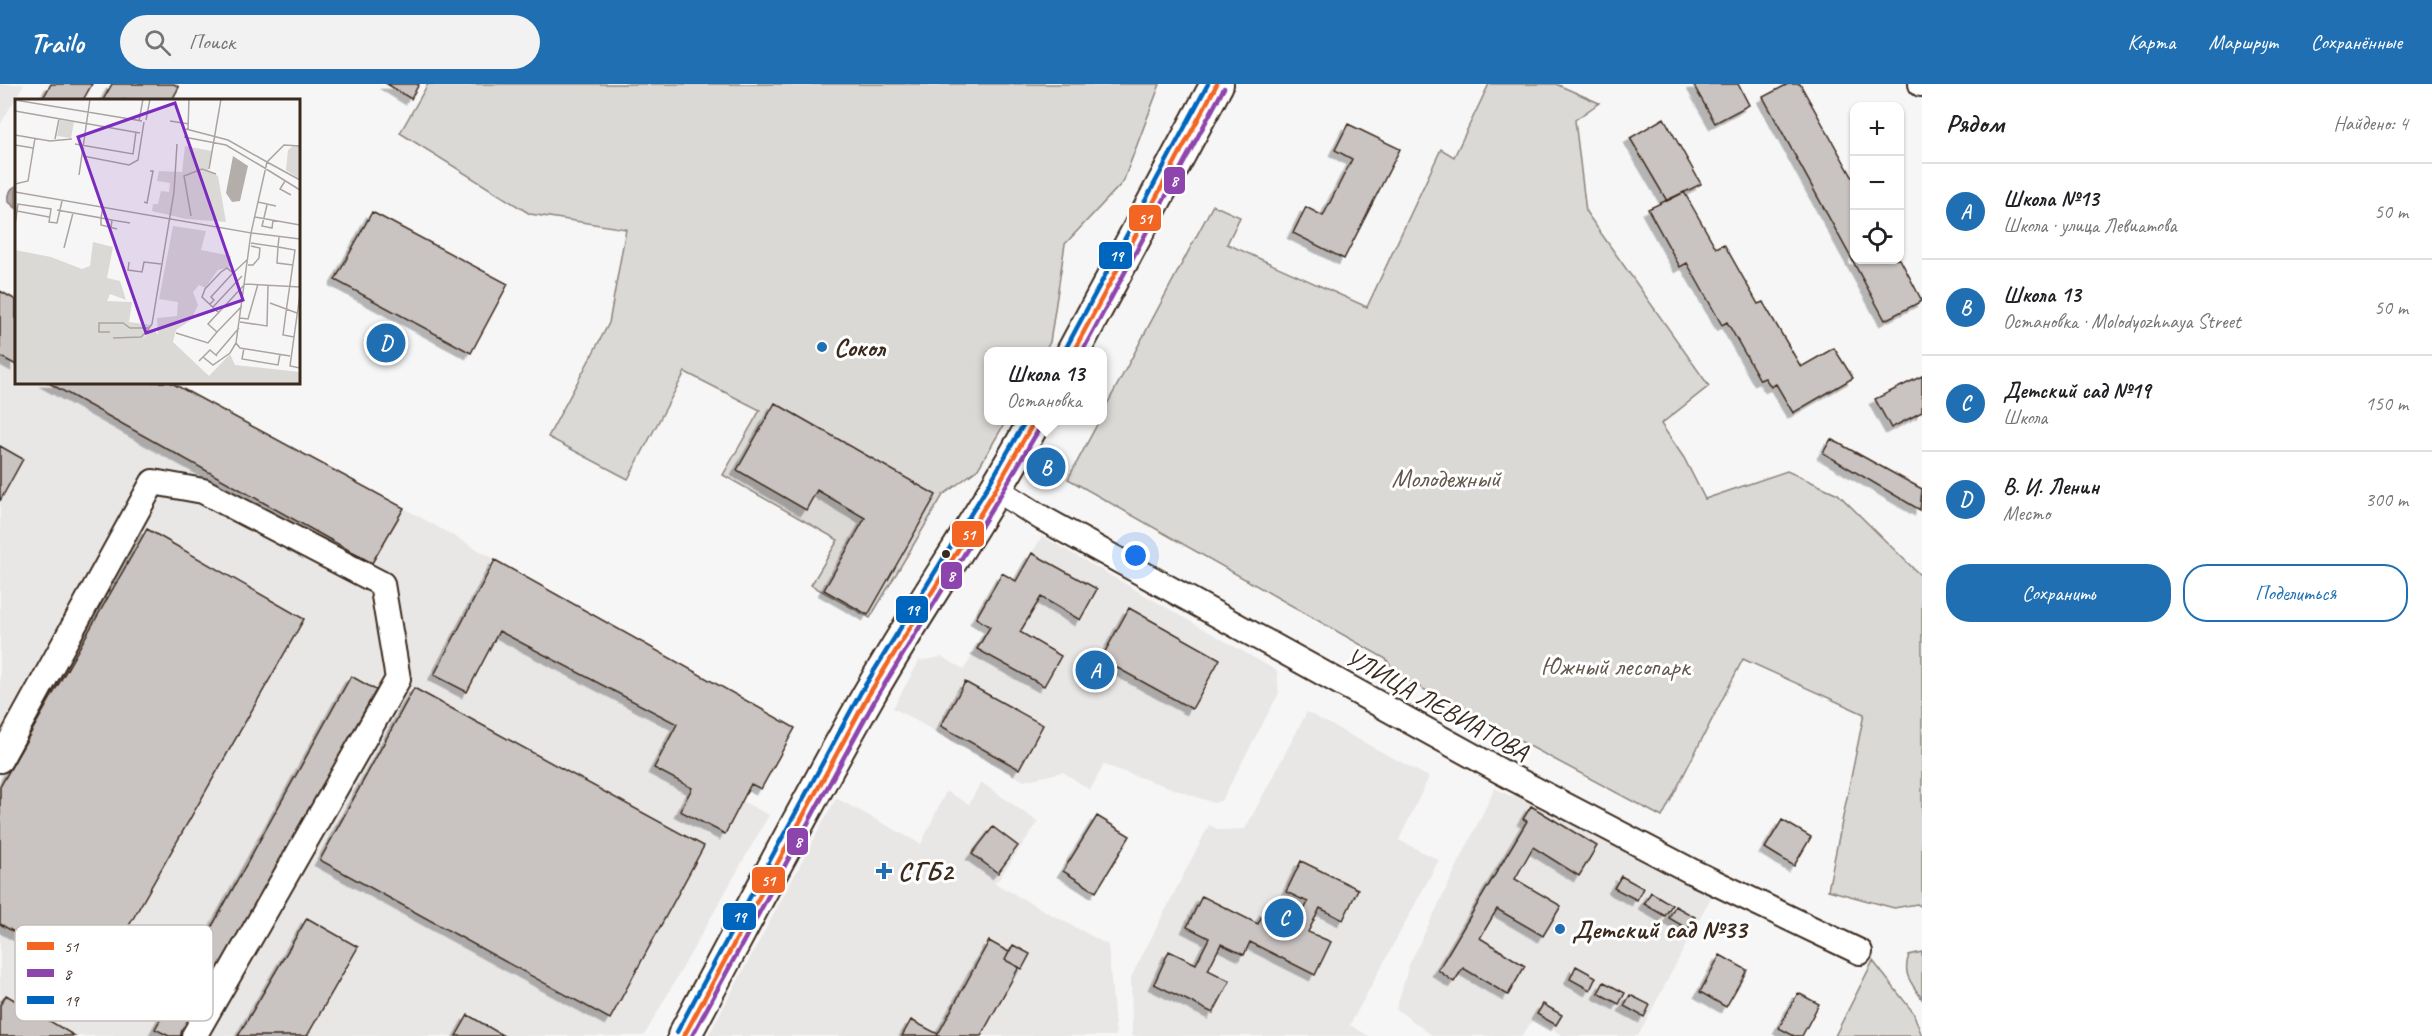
<!DOCTYPE html>
<html lang="ru">
<head>
<meta charset="utf-8">
<style>
	body { margin:0; font-family:Caveat,sans-serif; background:#f2f2f2; color:#202124 }
	.controls { position:absolute; right:18px; top:18px; display:grid; overflow:hidden; border-radius:12px; box-shadow:0 2px 4px #0004 }
	.controls button { width:54px; height:54px; display:grid; place-items:center; padding:0; border:0; border-bottom:2px solid #e0e0e0; background:#fff; color:#202124; font:30px sans-serif }
	.you { position:absolute; left:1136px; top:472px; width:21px; height:21px; margin:-15px; border:4px solid #fff; border-radius:50%; background:#1a73e8; box-shadow:0 0 0 9px #1a73e833 }
	.badge { display:grid; place-items:center; width:39px; height:39px; border-radius:50%; background:#1f6fb2; color:#fff; font-size:20px; font-weight:700 }
	.pin { position:absolute; translate:-50% -50%; border:3px solid #fff; box-shadow:0 2px 6px #0006 }
	.popup { position:absolute; left:984px; top:263px; width:123px; height:78px; box-sizing:border-box; display:grid; place-content:center; border-radius:12px; background:#fff; filter:drop-shadow(0 2px 4px #0005); font-size:20px; white-space:nowrap; color:#757577 }
	.popup b { font-size:22px; color:#202124 }
	.popup::after { content:''; position:absolute; left:50%; top:100%; margin-left:-12px; border:12px solid transparent; border-top-color:#fff }
	.list { margin:0; padding:0; list-style:none }
	h2 { display:flex; justify-content:space-between; align-items:center; height:78px; margin:0; padding:0 24px; font-size:26px }
	h2 small { font-size:20px; font-weight:400; color:#757577 }
	.list li { display:grid; grid-template-columns:39px 1fr auto; gap:18px; align-items:center; box-sizing:border-box; height:96px; padding:0 24px; border-top:2px solid #e0e0e0 }
	.list b { display:block; font-size:22px; white-space:nowrap }
	.list p { margin:0; font-size:20px; white-space:nowrap; color:#757577 }
	.list em { font-size:20px; font-style:normal; color:#757577 }
	.actions { display:flex; gap:12px; padding:18px 24px }
	.actions a { flex:1; padding:14px 0; border:2px solid #1f6fb2; border-radius:24px; text-align:center; font-size:21px; color:#1f6fb2 }
	.actions .main { background:#1f6fb2; color:#fff }
	.icon { flex:none; width:33px; height:33px; fill:none; stroke:currentColor; stroke-width:2; stroke-linecap:round; stroke-linejoin:round }
	.map { position:relative; flex:none; width:1922px; height:952px; overflow:hidden }
	header { display:flex; align-items:center; gap:36px; box-sizing:border-box; height:84px; padding:0 30px; background:#1f6fb2; color:#fff }
	header strong { font-size:28px }
	nav { display:flex; gap:33px; margin-inline-start:auto; font-size:21px }
	.search { width:420px; height:54px; background:#f2f2f2; display:flex; align-items:center; gap:15px; box-sizing:border-box; padding:0 21px; border-radius:33px; color:#757577; font-size:22px }
	main { display:flex }
	aside { flex:1; background:#fff }
	.map>svg:first-child { display:block }
	.built { fill:#e9e7e6 }
	.green { fill:#dbd9d6; stroke:#8b827a; stroke-width:1.5 }
	.water { fill:#b4aeaa; stroke:#847972; stroke-width:1.5 }
	.building { fill:#c9c3c1; stroke:#3b2a1e; stroke-width:1.5; filter:url(#shadow) }
	.lines { fill:none; stroke-linecap:round; stroke-linejoin:round }
	.minor-casing { stroke:#3b2a1e; stroke-width:28 }
	.major-casing { stroke:#3b2a1e; stroke-width:36 }
	.minor { stroke:#fff; stroke-width:24 }
	.major { stroke:#fff; stroke-width:32 }
	.bus-1-casing { stroke:#fff; stroke-width:9 }
	.bus-2-casing { stroke:#fff; stroke-width:9 }
	.bus-3-casing { stroke:#fff; stroke-width:9 }
	.bus-1 { stroke:#f26522; stroke-width:4.5 }
	.bus-2 { stroke:#8e44ad; stroke-width:4.5 }
	.bus-3 { stroke:#0065bd; stroke-width:4.5 }
	.poi-dot { fill:#1f6fb2; stroke:#fff; stroke-width:2 }
	.bus-dot { fill:#3b2a1e; stroke:#fff; stroke-width:2 }
	.labels { text-anchor:middle; dominant-baseline:central; stroke-width:6; stroke-linejoin:round; paint-order:stroke }
	.poi-label { font-size:26px; font-weight:bold; fill:#3b2a1e; stroke:#fff; text-anchor:start }
	.park-label { font-size:26px; fill:#63564c; stroke:#fff }
	.street-label { font-size:26px; fill:#3b2a1e; stroke:#fff }
	.inset-road { fill:none; stroke:#aca4a0; stroke-width:1.5 }
	.view { fill:#7b2cbf; fill-opacity:0.15; stroke:#7b2cbf; stroke-width:3 }
	.inset-edge { fill:none; stroke:#3b2a1e; stroke-width:3 }
	.key { fill:#fff; stroke:#c4bfbc; stroke-width:1.5 }
	.key-label { font-size:16px; fill:#3b2a1e }
	.line-badge { stroke:#fff; stroke-width:2 }
	.badge-label { font-size:16px; text-anchor:middle; font-weight:bold; fill:#fff }
</style>
</head>
<body>
<header>
<strong>Trailo</strong>
<div class="search"><svg class="icon" aria-label="search" viewBox="0 0 24 24"><circle cx="10" cy="10" r="6"/><path d="M15 15l6 6"/></svg>Поиск</div>
<nav><a>Карта</a><a>Маршрут</a><a>Сохранённые</a></nav>
</header>
<main>
<div class="map">
<svg width="1922" height="952" viewBox="0 0 1922 952">
	<defs>
		<filter id="shadow"><feDropShadow dx="-5.5" dy="5.5" stdDeviation="0" flood-color="#0004"/></filter>
	</defs>
	<rect width="100%" height="100%" fill="#f7f6f6"/>
	<filter id="ink" filterUnits="userSpaceOnUse"><feTurbulence type="fractalNoise" baseFrequency=".0167" numOctaves="2"/><feDisplacementMap in="SourceGraphic" scale="12" xChannelSelector="R" yChannelSelector="G"/><feConvolveMatrix kernelMatrix="1 2 1 2 8 2 1 2 1" color-interpolation-filters="sRGB"/></filter>
	<g filter="url(#ink)">
		<path class="built" d="M0,0H24L0,41Z
			M0,208L16,216V298L170,299L404,424L795,644L761,705L751,700L742,717L769,731L644,952H0Z
			M1042,452L1277,587L1279,609L1222,716L1214,719L1104,681L1090,706L1063,688L1024,697L893,624L919,577L942,573L964,585L990,543L976,534L1002,490L1016,497Z
			M1307,628L1429,693L1399,756L1439,776L1350,941L1369,952H1132L1131,893L1209,741L1220,746L1245,745Z
			M981,698L1038,738L999,795L994,799L1108,861L1116,952H708L836,714L921,760L946,707L969,720Z
			M1517,703L1713,810L1638,952H1563L1534,934L1522,952H1433L1396,925L1409,881L1495,704L1512,713Z"/>
		<path class="green" d="M428,0H1160L1123,98L1065,160L1050,258L1045,267L989,268V336L1006,337L978,385L943,411L870,534L811,501L838,456L723,391L760,326L685,288L628,395L548,353L609,239L626,145L530,130L400,49Z
			M1489,0H1556L1599,19L1575,36L1586,128L1709,302L1661,340L1684,374L1705,415L1787,387L1838,410L1922,493V823L1917,820L1894,824L1828,806L1864,630L1743,575L1662,733L1397,591L1386,575L1068,395L1099,337L1103,336V328L1213,121L1240,133L1227,160L1367,223L1441,65L1454,73Z
			M1922,868V915C1911,898 1902,891 1909,871Z
			M1873,877L1913,928L1922,952H1835Z"/>
		<path class="water" d="M16,102V124L9,118C8,111 9,105 16,102Z"/>
		<path class="building" d="M51,0H92L83,16H42Z
			M112,0H174L179,3L172,16H103Z
			M387,0H419L411,15Z
			M1693,0H1738L1749,21L1715,39Z
			M1788,0H1800L1854,96V176L1900,175L1922,217L1885,236L1763,13Z
			M1664,34L1701,100L1667,117L1630,54Z
			M1348,40L1400,65L1344,175L1293,149L1306,123L1323,132L1352,75L1335,66Z
			M1684,108L1716,164L1724,160L1758,220L1763,218L1801,283L1834,264L1853,294L1793,329L1776,300L1771,303L1765,294L1760,296L1727,238L1722,241L1687,179L1680,183L1648,125Z
			M372,128L508,200L471,269L335,196Z
			M0,207L16,216V281L0,272Z
			M1922,292V328L1891,344L1875,315Z
			M47,298H170L404,424L372,479Z
			M775,319L936,411L868,531L824,506L865,434L817,406L806,426L737,386Z
			M1831,355L1922,405L1920,426L1823,369Z
			M0,362L23,375L0,417Z
			M147,445L304,535L98,896L0,840V703Z
			M1032,469L1097,505L1080,536L1041,513L1020,548L1061,572L1044,602L977,565L990,543L976,534L1002,489L1016,497Z
			M495,476L795,644L761,705L751,700L725,750L680,727L692,704L654,684L677,640L499,547L467,608L434,591Z
			M1129,524L1220,575L1192,625L1101,575Z
			M351,592L376,606L184,952H169L155,945Z
			M965,598L1043,641L1019,685L941,642Z
			M414,604L704,762L610,935L320,776Z
			M1531,722L1597,762L1579,792L1533,763L1515,795L1561,822L1543,852L1497,825L1480,854L1525,882L1508,911L1463,884L1454,898L1438,886L1527,737L1523,735Z
			M1097,732L1130,752L1096,808L1063,787Z
			M1782,736L1811,753L1794,782L1765,764Z
			M993,743L1018,762L998,789L972,770Z
			M1301,777L1358,805L1343,836L1320,824L1308,848L1331,858L1315,891L1250,858L1244,871L1221,860L1208,886L1230,897L1213,929L1154,900L1169,867L1196,880L1209,854L1187,843L1202,812L1258,840L1265,826L1296,842L1308,818L1286,808Z
			M1621,792L1643,804L1637,816L1614,804Z
			M1651,808L1672,821L1665,832L1644,820Z
			M1675,822L1695,833L1688,845L1669,834Z
			M307,834L358,863L307,952H238Z
			M989,857L1009,868L1005,876L1019,883L981,952H937Z
			M1013,861L1030,870L1022,885L1005,876Z
			M1720,871L1747,886L1726,923L1700,908Z
			M1576,882L1596,893L1590,906L1570,895Z
			M1604,898L1625,909L1619,920L1598,909Z
			M1798,909L1819,920L1802,952H1794L1779,944Z
			M6,911L75,952H0V921Z
			M1630,911L1650,921L1644,933L1624,922Z
			M1543,920L1562,931L1556,941L1537,930Z
			M468,931L504,952H456Z
			M911,936L938,950L937,952H902Z"/>
		<g class="lines">
			<defs>
				<path id="minor" d="M1921,0H1922
					M996,405L1042,434L1511,693L1693,788L1860,868
					M0,676L153,398L203,407L382,500L398,595L194,952"/>
				<path id="major" d="M1073,268L1217,0
					M684,952C745,838 804,724 868,612C921,519 984,431 1035,336"/>
			</defs>
			<use href="#minor" class="minor-casing"/>
			<use href="#major" class="major-casing"/>
			<use href="#minor" class="minor"/>
			<use href="#major" class="major"/>
			<defs>
				<path id="bus-1" d="M1073,268L1217,0
					M684,952L868,612L995,406L1035,336"/>
				<path id="bus-2" d="M1082,268L1224,4
					M692,952L875,616L1001,410L1042,340"/>
				<path id="bus-3" d="M1066,264L1208,0
					M677,948L861,608L988,402L1026,336"/>
			</defs>
			<use href="#bus-1" class="bus-1-casing"/>
			<use href="#bus-2" class="bus-2-casing"/>
			<use href="#bus-3" class="bus-3-casing"/>
			<use href="#bus-1" class="bus-1"/>
			<use href="#bus-2" class="bus-2"/>
			<use href="#bus-3" class="bus-3"/>
		</g>
	</g>
	<g class="poi-dot">
		<circle cx="822" cy="263" r="6"/>
		<path d="M881 778h6v6h6v6h-6v6h-6v-6h-6v-6h6z"/>
		<circle cx="1560" cy="845" r="6"/>
	</g>
	<circle class="bus-dot" cx="946" cy="470" r="5"/>
	<g class="labels">
		<g class="poi-label">
			<text x="834" y="263">Сокол</text>
			<text x="898" y="787">СГБ2</text>
			<text x="1572" y="845">Детский сад №33</text>
		</g>
		<g class="park-label">
			<text x="1446" y="394">Молодежный</text>
			<text x="1615" y="582">Южный лесопарк</text>
		</g>
		<g class="street-label">
			<text transform="translate(1437 620) rotate(29)">УЛИЦА ЛЕВИАТОВА</text>
		</g>
	</g>
	<g transform="translate(15 15)">
		<rect width="285" height="285" fill="#f7f6f6"/>
		<path d="M45,21L59,23L56,39L42,37ZM279,46L285,47V80L271,71L273,51ZM170,47L197,52L193,71L203,77L211,123L171,120L137,112L138,105H143L146,92L154,93L155,84L142,82L144,72L167,73ZM158,127L191,132L186,151L216,157L215,168L203,171L190,189L184,186L178,193L183,206L176,221L161,231L158,243L194,277L215,255L220,266L285,273V285H0V151L36,158L67,170L75,167L78,143L98,148L92,179L105,182L111,201L95,195L92,202L117,203L114,223L137,226L128,240L137,230L143,235L142,219L162,217L163,203L144,200Z" fill="#dbd9d6"/>
		<path d="M218,57L233,67L225,102L217,103L211,94Z" fill="#b4aeaa"/>
		<path class="inset-road" d="M0,1L127,22M0,12L125,34M131,21L135,0M124,22L128,0M155,22L174,25M171,30L213,41L252,63L269,46L285,47M173,30L174,0M0,36L35,42L57,40M169,38L211,46L248,68M40,40L44,20M60,45L118,55L121,33M0,46L18,49M68,57L114,66L123,61L129,23M248,68L285,91M194,70L206,0M64,76L75,0M270,82L265,90L276,96M0,85L13,82L20,39M0,93L236,134L252,63L285,81M129,103L132,104L138,72H135M243,103L261,107M252,106L247,127L257,129L258,121M88,108L86,119L97,121M42,111L86,119V126L102,130M2,112L34,118M176,117L169,77L187,70L201,75M240,118L285,126M0,126L3,105L36,110L34,123L42,124L47,102M96,129L97,121L115,124M236,144L263,148L264,138M49,149L58,114M114,163L113,171L127,173L129,163L146,165M233,166H238L244,159L245,149L236,147M278,166L262,164L263,148L280,151L271,213L268,236L279,238M285,195L275,267L285,269M255,204L282,214M195,205L199,201L196,198L218,174M227,207L202,233L193,225L230,185L285,188M198,208L227,177M204,214L187,198L190,190L206,173L212,169L218,174L233,160M225,219L233,220L243,185M225,223L252,227L253,186M95,233H84V224H108L115,229H134L137,225L159,93L162,45M161,234L193,244L202,233M98,239L126,238L134,230M221,244L236,134L285,140M221,244L225,249L275,257M229,249L227,260L263,266L265,255M201,256L224,229M188,258L198,266L215,254L221,244M184,262L195,251L202,257"/>
		<path class="view" d="M160,4L228,201L131,234L63,38Z"/>
		<rect width="285" height="285" class="inset-edge"/>
	</g>
	<rect x="15" y="841" width="198" height="96" rx="9" class="key"/>
	<rect x="27" y="858" width="27" height="8" fill="#f26522"/>
	<rect x="27" y="885" width="27" height="8" fill="#8e44ad"/>
	<rect x="27" y="912" width="27" height="8" fill="#0065bd"/>
	<g class="key-label">
		<text x="64" y="868">51</text>
		<text x="64" y="895">8</text>
		<text x="64" y="922">19</text>
	</g>
	<g class="line-badge">
		<rect x="1163" y="82" width="23" height="29" rx="6" fill="#8e44ad"/>
		<rect x="1128" y="120" width="34" height="28" rx="6" fill="#f26522"/>
		<rect x="1098" y="157" width="35" height="29" rx="6" fill="#0065bd"/>
		<rect x="951" y="436" width="34" height="28" rx="6" fill="#f26522"/>
		<rect x="940" y="477" width="23" height="29" rx="6" fill="#8e44ad"/>
		<rect x="895" y="511" width="34" height="29" rx="6" fill="#0065bd"/>
		<rect x="786" y="743" width="23" height="29" rx="6" fill="#8e44ad"/>
		<rect x="751" y="782" width="35" height="28" rx="6" fill="#f26522"/>
		<rect x="722" y="818" width="35" height="29" rx="6" fill="#0065bd"/>
	</g>
	<g class="badge-label">
		<text x="1174" y="102">8</text>
		<text x="1145" y="140">51</text>
		<text x="1116" y="177">19</text>
		<text x="968" y="456">51</text>
		<text x="951" y="497">8</text>
		<text x="912" y="531">19</text>
		<text x="798" y="763">8</text>
		<text x="768" y="802">51</text>
		<text x="739" y="838">19</text>
	</g>
</svg>
<div class="controls">
<button>+</button>
<button>−</button>
<button><svg class="icon" aria-label="locate" viewBox="0 0 24 24"><circle cx="12" cy="12" r="6"/><path d="M12 2v4M12 18v4M2 12h4M18 12h4"/></svg></button>
</div>
<div class="you"></div>
<div class="pin badge" style="left:1095px;top:586px">A</div>
<div class="pin badge" style="left:1046px;top:383px">B</div>
<div class="popup"><b>Школа 13</b>Остановка</div>
<div class="pin badge" style="left:1284px;top:834px">C</div>
<div class="pin badge" style="left:386px;top:259px">D</div>
</div>
<aside>
<h2>Рядом<small>Найдено: 4</small></h2>
<ul class="list">
<li><span class="badge">A</span><div><b>Школа №13</b><p>Школа · улица Левиатова</p></div><em>50 m</em></li>
<li><span class="badge">B</span><div><b>Школа 13</b><p>Остановка · Molodyozhnaya Street</p></div><em>50 m</em></li>
<li><span class="badge">C</span><div><b>Детский сад №19</b><p>Школа</p></div><em>150 m</em></li>
<li><span class="badge">D</span><div><b>В. И. Ленин</b><p>Место</p></div><em>300 m</em></li>
</ul>
<div class="actions"><a class="main">Сохранить</a><a>Поделиться</a></div>
</aside>
</main>
</body>
</html>
